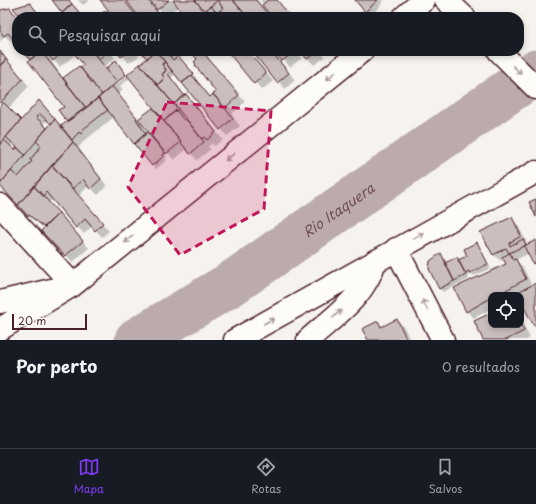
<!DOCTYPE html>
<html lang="pt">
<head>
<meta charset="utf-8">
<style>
	body { margin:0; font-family:"Playpen Sans",sans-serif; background:#242831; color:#f1f3f6 }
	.controls { position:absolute; right:12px; bottom:12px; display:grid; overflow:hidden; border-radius:8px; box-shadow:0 2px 6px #0003 }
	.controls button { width:36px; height:36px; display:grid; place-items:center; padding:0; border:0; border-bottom:1px solid #363941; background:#171b24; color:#f1f3f6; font:20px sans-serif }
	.scale { position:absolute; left:12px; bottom:10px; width:75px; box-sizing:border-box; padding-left:4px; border:2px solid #4a1f2b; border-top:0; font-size:11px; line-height:14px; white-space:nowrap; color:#4a1f2b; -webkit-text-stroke:3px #fdfcf7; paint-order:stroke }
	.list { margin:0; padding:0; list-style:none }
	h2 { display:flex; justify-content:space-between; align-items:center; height:52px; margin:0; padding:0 16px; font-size:17px }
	h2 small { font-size:13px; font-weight:400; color:#9ea1a6 }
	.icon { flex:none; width:22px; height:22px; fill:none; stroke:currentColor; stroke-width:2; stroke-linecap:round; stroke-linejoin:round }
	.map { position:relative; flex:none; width:536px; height:340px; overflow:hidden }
	.search { position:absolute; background:#171b24; box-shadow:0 2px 6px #0003; left:12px; right:12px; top:12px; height:44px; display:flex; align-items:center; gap:10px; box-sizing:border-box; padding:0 14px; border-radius:16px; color:#9ea1a6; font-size:15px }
	.sheet { height:108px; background:#171b24 }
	nav { display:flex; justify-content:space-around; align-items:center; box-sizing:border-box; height:56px; border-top:1px solid #363941; background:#171b24; font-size:11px; color:#9ea1a6 }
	nav a { display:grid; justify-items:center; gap:2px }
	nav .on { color:#7c3aed }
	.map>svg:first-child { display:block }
	.shadow { fill:#0003; fill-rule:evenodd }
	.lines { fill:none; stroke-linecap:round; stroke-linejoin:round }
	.river { stroke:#bbabac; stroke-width:45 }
	.building { fill:#cbbfbe; stroke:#4a1f2b }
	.minor-casing { stroke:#4a1f2b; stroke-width:25 }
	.minor { stroke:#fdfcf7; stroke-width:22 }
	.oneway { stroke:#ac999b }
	.marked { fill:#c2185b; fill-opacity:0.2; stroke:#c2185b; stroke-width:3; stroke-dasharray:8 5; stroke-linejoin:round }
	.labels { text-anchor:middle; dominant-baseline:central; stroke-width:3; stroke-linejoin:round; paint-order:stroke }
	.water-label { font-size:14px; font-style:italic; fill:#725058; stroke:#fdfcf7 }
</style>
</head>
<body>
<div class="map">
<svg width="536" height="340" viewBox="0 0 536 340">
	<rect width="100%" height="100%" fill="#f6f3ef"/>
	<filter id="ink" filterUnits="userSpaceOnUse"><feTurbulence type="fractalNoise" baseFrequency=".025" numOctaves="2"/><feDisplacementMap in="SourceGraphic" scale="8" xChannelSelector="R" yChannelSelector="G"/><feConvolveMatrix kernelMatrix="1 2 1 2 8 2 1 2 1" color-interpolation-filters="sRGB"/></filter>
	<g filter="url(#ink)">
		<path class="shadow" d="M78,0H90L83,5Z
			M151,0H257L270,17H225L220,11L216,14L219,17H181L184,14L178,7L165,16Z
			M260,0H277L291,17H274Z
			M356,0H383L379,8L370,15Z
			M9,9L17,17V43L15,40L12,42L5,36L0,42V11Z
			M23,51H44L64,79L85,65L76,54L60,67L46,51H109L115,58L105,66L107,69L116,62L126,74L117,81V84L148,59L142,51H177L179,54L172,59L174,61L178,57L182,60L196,78L194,79L210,97L218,92L199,59L191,51H202L245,102L231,115L240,126L227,136L175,74L171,78L185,96L186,95L193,102L223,140L214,146L212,143L208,147L211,149L197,160L187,149L174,160L144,125L142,126L167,157L165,159L167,160L156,169L114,117L88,138L89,139L87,138L78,148L107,186L98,195L89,186L78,196L109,231L102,237L92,226L84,234L53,199L49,203L89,248L73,262L42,231L45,228L37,221L35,222L0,185V52L29,86L8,109L21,122L39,101L62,127L68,123L65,107ZM130,78L155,109L139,120L118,94L123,90L120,86ZM185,116L187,119L185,121L182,118ZM47,120L52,124L47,130L42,125ZM13,143L18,148L15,151L10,147Z
			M118,51H135L139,56L129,63Z
			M228,51H248L273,81L262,90Z
			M253,51H272L295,80L285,89Z
			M276,51H297L302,58L290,67Z
			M301,51H320L325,57L314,65Z
			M511,218L518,225L528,245L536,241V268L529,253L516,260L523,267L532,286L536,284V327L521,300V295L518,294L491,295V309L474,318L467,311L507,264L505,259L501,261L494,255Z
			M476,244L491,268L474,276L472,274L468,276L469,279L443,292L439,288L441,255L447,264L459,261L468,257Z
			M491,314V325H521V320L530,338L526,340H484Z
			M397,320L404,327L410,340H369L378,322L383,327Z"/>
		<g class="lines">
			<path class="river" id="s1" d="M137,340L231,284L536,72"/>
		</g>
		<path class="building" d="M52,0H69L72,4L62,13Z
			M100,0H124L137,17H114Z
			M126,0H148L161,17H139Z
			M150,0H169L157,10Z
			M173,0H195L204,11L197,17H185Z
			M195,0H218L204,11Z
			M218,0H233L247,17H224L219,11L223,9Z
			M233,0H256L270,17H247Z
			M268,0H277L291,17H272L262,5Z
			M355,0H378L365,12Z
			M30,3L41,17H21L13,8Z
			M72,4L83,17H65L64,15L62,13Z
			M211,6L220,17H200L199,16Z
			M10,8L17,18V44L8,33L4,36L0,31V10Z
			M106,10L112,17H97Z
			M0,51L6,59L0,66Z
			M23,51H41L30,60Z
			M41,51L86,108L67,122L58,110L64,107L28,61Z
			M45,51H63L53,61Z
			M72,51H92L117,82L102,95L80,67L84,65Z
			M92,51H108L99,59Z
			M116,51H130L121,57Z
			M141,51H155L147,59Z
			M156,51H175L169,55L173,60L178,56L194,74L182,83Z
			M156,51L165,62L162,64L166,70L162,75L165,78L157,85L140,64Z
			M190,51H202L239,95L225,108L213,94L216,92L195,65L196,64L194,62L197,59Z
			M227,51H248L266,73L254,84Z
			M252,51H271L289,73L277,83Z
			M274,51H295L282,61Z
			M300,51H318L307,59Z
			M6,59L23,79L0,103V66Z
			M116,60L126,75L117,82L106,69Z
			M165,62L172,71L168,74L184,95L174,104L157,85L165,78L162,75L166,70L162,64Z
			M140,64L178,109L164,121L127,75Z
			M79,66L102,95L86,108L63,78Z
			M192,75L210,97L213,94L233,118L220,130L182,83Z
			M112,86L137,118L136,119L146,134L134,144L98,98Z
			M186,94L216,132L207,140L204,137L202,139L174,104Z
			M98,98L108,110L82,130L83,132L81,134L79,132L72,140L61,126Z
			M39,100L55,119L51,124L40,114L36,117L47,128L25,155L6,137Z
			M3,102L21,120L0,144V106Z
			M153,108L181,142L166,154L138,119Z
			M176,110L184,120L186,119L204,142L190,154L164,121Z
			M55,119L73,142L18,205L0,186V184L11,171L18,177L32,161L30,160L41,146L36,141Z
			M147,132L165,153L163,155L164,156L152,166L134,144Z
			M4,140L15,150L17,147L25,155L0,184V144Z
			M73,142L101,179L90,189L83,179L72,189L52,165Z
			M52,165L103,223L95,231L85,219L76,228L46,192L43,196L34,186Z
			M34,186L59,213L44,227L29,215L28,216L18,205Z
			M536,199V217L529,202Z
			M59,213L83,241L65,256L41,231Z
			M512,217L521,236L509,243L510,246L523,239L526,245L509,253L506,248L493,255L480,232Z
			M536,240V262L533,264L524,246Z
			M477,242L488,264L470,273L469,271L465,273L458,260L467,256L464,249Z
			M441,253L454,281L439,289L429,269L430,261Z
			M510,253L513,260L516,259L526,279L497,295H491V298L466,312L454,288L506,264L502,257Z
			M457,257L466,275L454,281L445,263Z
			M536,283V325L534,326L521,302V295H517L516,293Z
			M491,313V325H521L524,331L506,340H483L474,321Z
			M397,319L407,340H368L362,329L378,321L381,327Z"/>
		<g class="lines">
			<defs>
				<path id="minor" d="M446,0L464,17
					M404,17L424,0
					M499,51L536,88
					M0,205L73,285L0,302
					M396,249L443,340
					M0,329L73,285L362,51
					M235,340L536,172
					M308,340C333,317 366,296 375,261"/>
			</defs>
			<use href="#minor" class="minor-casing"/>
			<use href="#minor" class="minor"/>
		</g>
		<defs><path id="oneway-shaft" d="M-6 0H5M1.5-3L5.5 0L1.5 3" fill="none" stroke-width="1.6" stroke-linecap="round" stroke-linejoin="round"/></defs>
		<g class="oneway">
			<use href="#oneway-shaft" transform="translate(517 70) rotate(45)"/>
			<use href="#oneway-shaft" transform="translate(331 76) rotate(141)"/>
			<use href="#oneway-shaft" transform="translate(230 157) rotate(141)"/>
			<use href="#oneway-shaft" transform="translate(419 236) rotate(-29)"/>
			<use href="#oneway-shaft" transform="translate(129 239) rotate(141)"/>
			<use href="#oneway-shaft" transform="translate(425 305) rotate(-117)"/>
			<use href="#oneway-shaft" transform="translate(337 314) rotate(-42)"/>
			<use href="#oneway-shaft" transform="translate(269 321) rotate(-30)"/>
		</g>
	</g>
	<path class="marked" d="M167,102L271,111L264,209L180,255L128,187Z"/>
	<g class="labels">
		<g class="water-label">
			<text stroke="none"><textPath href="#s1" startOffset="240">Rio Itaquera</textPath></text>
		</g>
	</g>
</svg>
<div class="controls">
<button><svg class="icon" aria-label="locate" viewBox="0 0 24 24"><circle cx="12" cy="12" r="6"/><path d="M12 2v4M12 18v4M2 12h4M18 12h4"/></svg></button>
</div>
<div class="scale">20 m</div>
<div class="search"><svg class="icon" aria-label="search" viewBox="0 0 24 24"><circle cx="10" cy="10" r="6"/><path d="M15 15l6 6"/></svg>Pesquisar aqui</div>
</div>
<section class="sheet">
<h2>Por perto<small>0 resultados</small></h2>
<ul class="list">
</ul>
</section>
<nav>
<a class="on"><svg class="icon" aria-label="map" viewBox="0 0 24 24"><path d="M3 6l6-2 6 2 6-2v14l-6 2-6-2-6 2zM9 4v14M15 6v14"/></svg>Mapa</a>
<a><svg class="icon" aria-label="directions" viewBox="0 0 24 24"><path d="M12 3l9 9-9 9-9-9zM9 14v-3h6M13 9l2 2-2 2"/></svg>Rotas</a>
<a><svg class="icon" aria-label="saved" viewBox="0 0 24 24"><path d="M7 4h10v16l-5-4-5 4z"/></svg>Salvos</a>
</nav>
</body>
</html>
